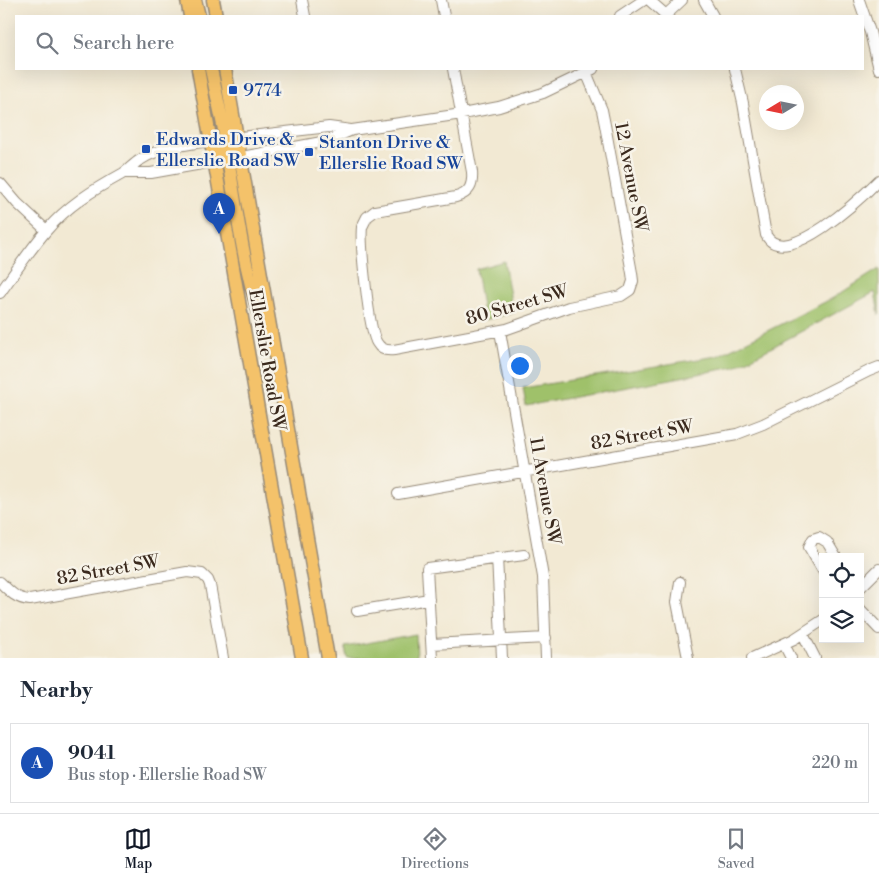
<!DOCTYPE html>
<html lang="en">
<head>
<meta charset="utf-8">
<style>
	body { margin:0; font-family:"Libre Bodoni",serif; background:#f2f2f3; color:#1f2937 }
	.controls { position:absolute; right:15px; bottom:15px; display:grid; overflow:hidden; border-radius:0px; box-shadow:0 5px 20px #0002 }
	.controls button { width:45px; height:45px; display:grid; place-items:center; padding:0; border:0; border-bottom:1px solid #e0e1e3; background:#fff; color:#1f2937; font:25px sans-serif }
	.compass { position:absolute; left:759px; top:85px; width:45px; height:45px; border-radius:50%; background:#fff; box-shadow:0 5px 20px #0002; rotate:260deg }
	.you { position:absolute; left:519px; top:365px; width:18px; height:18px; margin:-12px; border:4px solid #fff; border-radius:50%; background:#1a73e8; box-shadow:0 0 0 8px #1a73e833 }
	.badge { display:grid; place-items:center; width:32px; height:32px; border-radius:50%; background:#111827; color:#fff; font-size:16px; font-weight:700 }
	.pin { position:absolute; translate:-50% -41px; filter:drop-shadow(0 1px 2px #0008) }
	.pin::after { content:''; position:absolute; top:26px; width:18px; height:15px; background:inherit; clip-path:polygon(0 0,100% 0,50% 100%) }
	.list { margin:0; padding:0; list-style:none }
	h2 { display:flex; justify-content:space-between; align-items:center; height:65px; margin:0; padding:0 20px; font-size:21px }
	h2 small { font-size:16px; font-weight:400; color:#747a83 }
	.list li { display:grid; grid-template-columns:32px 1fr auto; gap:15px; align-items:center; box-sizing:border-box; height:80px; margin:0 10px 10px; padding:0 10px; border:1px solid #e0e1e3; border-radius:0px }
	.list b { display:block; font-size:19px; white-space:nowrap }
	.list p { margin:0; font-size:16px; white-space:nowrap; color:#747a83 }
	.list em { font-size:16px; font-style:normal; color:#747a83 }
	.icon { flex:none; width:28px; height:28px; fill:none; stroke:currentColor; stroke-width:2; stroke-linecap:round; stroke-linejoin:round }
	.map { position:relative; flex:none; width:879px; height:658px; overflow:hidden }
	.search { position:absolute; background:#fff; box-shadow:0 5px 20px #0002; left:15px; right:15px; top:15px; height:55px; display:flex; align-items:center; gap:12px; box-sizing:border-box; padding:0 18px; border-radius:0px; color:#747a83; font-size:19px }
	.sheet { height:155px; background:#fff }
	nav { display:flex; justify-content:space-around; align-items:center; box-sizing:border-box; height:70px; border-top:1px solid #e0e1e3; background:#fff; font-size:14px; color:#747a83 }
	nav a { display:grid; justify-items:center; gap:2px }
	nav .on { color:#111827 }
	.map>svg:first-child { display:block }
	.green { fill:#9fc16a; stroke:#6d7644 }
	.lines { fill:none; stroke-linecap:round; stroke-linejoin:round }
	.minor-casing { stroke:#968a78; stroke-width:12 }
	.major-casing { stroke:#968a78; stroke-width:15 }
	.minor { stroke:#fff; stroke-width:10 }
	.major { stroke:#f4c26a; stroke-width:12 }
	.transit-dot { fill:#1a4fb4; stroke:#f7f3e8; stroke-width:2 }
	.labels { text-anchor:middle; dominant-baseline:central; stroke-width:5; stroke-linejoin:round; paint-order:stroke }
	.transit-label { font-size:18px; fill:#164399; stroke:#f7f3e8; text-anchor:start }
	.street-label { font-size:18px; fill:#3b2a1e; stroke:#f7f3e8 }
</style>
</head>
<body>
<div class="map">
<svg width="879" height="658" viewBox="0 0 879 658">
	<rect width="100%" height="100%" fill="#f7f3e8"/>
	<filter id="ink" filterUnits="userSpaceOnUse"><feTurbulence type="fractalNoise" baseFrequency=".02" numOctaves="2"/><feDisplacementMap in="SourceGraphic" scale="10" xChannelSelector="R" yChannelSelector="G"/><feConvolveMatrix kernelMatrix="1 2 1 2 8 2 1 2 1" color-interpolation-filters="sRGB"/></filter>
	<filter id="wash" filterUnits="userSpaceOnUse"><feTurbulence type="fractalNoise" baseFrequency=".0096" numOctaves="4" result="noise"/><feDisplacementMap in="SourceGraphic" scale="20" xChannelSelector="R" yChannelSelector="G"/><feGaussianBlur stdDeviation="1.12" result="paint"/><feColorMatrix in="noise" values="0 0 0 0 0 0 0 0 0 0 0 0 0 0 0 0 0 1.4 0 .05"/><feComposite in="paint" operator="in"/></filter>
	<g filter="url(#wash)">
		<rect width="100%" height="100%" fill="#f2e9d3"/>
		<path class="green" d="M504,261L513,313L484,320L476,269Z
			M879,269V315L875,292L735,367L526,406L523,388L717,356L833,298Z
			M416,634L417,658H347L345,647Z"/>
	</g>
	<g filter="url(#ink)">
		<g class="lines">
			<defs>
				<path id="minor" d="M302,0L305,16
					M441,0L444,16
					M649,0L666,15
					M704,0L713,16
					M859,0L870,32L879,69
					M620,16L644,0
					M665,16L682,0
					M453,69L472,172C473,185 470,193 456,197L375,211L367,217L362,227C360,243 369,332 377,343C381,350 387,351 394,350L507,329L569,307L621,296L630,290L633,281L632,273L605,125L602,110L586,72
					M735,69L743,103L766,235C785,271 863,196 879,180
					M232,138L329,127L351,130
					M124,173H151L258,154L327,141L352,130L462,114L499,107L543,93L593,69
					M0,183L17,203L46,230
					M0,293C15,272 29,251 46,231C67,206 93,190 122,174C128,171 133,164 140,160C159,147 194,143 217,140
					M500,331L543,577L546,658
					M398,494L737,434L763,424L869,371L879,367
					M497,557L502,658
					M823,571L809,547L813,539L819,537L827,542L836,557
					M0,582C9,591 16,599 30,600L187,572L202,574L208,580L210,585L223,658
					M680,582L677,602L688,658
					M860,588L879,569
					M860,609L879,629
					M357,611L429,599
					M803,634L815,658
					M432,644L546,638
					M784,644L791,658
					M432,658L427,568L524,555
					M752,658L794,639L823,620"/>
				<path id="major" d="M187,0L190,16
					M195,0L199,16
					M213,0L216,16
					M198,69L302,658
					M211,69L226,139L229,145L238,155
					M225,69L328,658
					M210,141L224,152L228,159C238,218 245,280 267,335"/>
			</defs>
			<use href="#minor" class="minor-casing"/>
			<use href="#major" class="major-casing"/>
			<use href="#minor" class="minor"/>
			<use href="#major" class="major"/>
		</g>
	</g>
	<g class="transit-dot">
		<rect x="228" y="85" width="10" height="10" rx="2.5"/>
		<rect x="141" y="144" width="10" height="10" rx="2.5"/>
		<rect x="304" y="147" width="10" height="10" rx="2.5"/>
	</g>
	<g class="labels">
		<g class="transit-label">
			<text x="243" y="90">9774</text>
			<text x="156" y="139">Edwards Drive &amp;<tspan x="156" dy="21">Ellerslie Road SW</tspan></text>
			<text x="319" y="142">Stanton Drive &amp;<tspan x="319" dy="21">Ellerslie Road SW</tspan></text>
		</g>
		<g class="street-label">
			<text transform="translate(631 177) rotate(79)">12 Avenue SW</text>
			<text transform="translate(517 305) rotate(-16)">80 Street SW</text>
			<text transform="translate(267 360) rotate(80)">Ellerslie Road SW</text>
			<text transform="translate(642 435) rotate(-10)">82 Street SW</text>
			<text transform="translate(545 491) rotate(80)">11 Avenue SW</text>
			<text transform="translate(108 570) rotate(-10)">82 Street SW</text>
		</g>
	</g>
</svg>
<div class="controls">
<button><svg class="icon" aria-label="locate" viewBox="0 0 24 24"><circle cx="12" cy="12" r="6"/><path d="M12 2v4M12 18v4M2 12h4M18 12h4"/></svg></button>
<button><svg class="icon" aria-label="layers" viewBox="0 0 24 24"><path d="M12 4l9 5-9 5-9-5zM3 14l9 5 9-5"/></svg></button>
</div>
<svg class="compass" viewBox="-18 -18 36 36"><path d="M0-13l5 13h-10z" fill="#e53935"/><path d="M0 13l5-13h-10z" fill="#747a83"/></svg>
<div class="you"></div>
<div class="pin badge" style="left:219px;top:234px;background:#1a4fb4">A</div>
<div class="search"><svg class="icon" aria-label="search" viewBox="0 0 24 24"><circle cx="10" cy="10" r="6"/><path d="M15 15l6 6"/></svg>Search here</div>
</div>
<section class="sheet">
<h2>Nearby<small></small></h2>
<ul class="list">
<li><span class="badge" style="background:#1a4fb4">A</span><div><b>9041</b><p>Bus stop · Ellerslie Road SW</p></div><em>220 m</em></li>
</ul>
</section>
<nav>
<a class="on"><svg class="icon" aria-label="map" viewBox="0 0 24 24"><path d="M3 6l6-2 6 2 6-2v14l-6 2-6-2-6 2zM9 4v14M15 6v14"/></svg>Map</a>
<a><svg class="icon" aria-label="directions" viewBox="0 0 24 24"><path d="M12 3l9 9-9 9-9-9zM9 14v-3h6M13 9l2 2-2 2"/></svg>Directions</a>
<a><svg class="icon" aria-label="saved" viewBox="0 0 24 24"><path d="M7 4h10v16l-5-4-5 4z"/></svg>Saved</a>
</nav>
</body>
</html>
